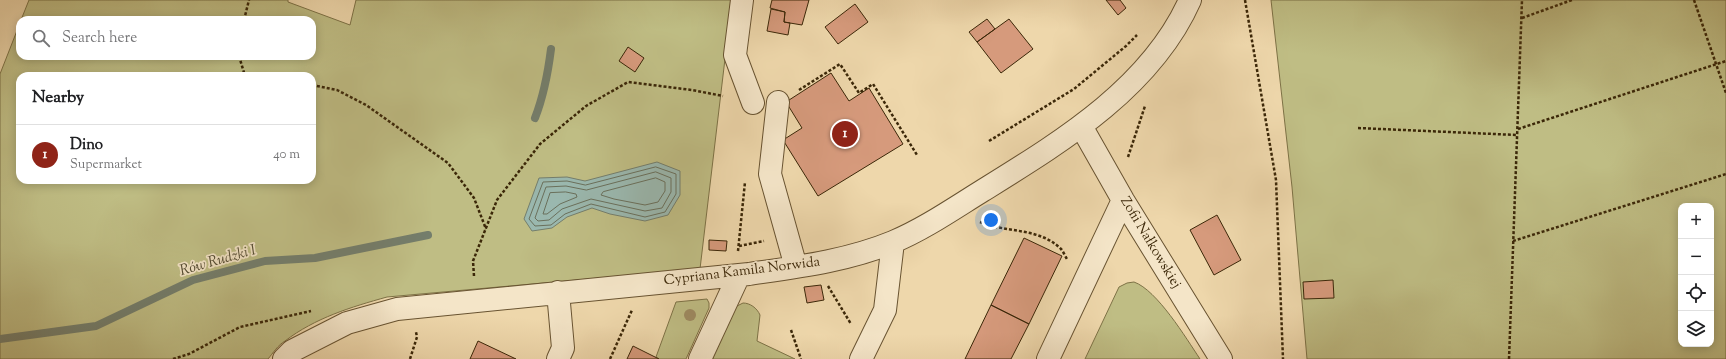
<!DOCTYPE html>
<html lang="en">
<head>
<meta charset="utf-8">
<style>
	body { margin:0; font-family:"Sorts Mill Goudy",serif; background:#f2f2f2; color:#202124 }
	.controls { position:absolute; right:12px; bottom:12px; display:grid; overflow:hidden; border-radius:8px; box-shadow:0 2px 10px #0003 }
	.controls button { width:36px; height:36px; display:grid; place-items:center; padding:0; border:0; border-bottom:1px solid #e0e0e0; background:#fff; color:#202124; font:20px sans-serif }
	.you { position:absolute; left:991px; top:220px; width:14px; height:14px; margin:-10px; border:3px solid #fff; border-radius:50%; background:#1a73e8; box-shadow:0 0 0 6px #1a73e833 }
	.badge { display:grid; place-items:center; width:26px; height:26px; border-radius:50%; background:#8f2418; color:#fff; font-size:13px; font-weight:700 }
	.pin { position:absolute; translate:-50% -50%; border:2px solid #fff; box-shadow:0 1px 4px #0006 }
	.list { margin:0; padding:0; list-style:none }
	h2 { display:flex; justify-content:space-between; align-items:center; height:52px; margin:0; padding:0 16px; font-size:17px }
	h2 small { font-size:13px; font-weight:400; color:#757577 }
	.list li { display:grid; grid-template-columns:26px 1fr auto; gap:12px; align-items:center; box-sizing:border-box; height:60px; padding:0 16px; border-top:1px solid #e0e0e0 }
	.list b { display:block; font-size:15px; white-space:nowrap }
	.list p { margin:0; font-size:13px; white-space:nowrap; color:#757577 }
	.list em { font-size:13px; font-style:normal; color:#757577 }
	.icon { flex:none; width:22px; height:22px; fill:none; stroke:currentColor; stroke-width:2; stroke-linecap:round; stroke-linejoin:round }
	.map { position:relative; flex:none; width:1726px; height:359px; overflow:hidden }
	.search { position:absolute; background:#fff; box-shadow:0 2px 10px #0003; left:16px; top:16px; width:300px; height:44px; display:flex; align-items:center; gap:10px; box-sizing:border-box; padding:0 14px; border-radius:12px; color:#757577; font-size:15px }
	.panel { position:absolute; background:#fff; box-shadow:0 2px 10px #0003; left:16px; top:72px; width:300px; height:112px; border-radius:12px }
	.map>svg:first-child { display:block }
	.green { fill:#bfbd84; stroke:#7d7246; fill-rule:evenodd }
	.water { fill:#9ab8af; stroke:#747e6c }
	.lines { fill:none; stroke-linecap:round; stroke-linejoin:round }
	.shore { stroke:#6a705c; stroke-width:1 }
	.stream { stroke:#747e6c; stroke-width:8 }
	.building { fill:#d69a7c; stroke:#3b2708 }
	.minor-casing { stroke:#685331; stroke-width:24 }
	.path { stroke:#3b2708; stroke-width:2.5; stroke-dasharray:3 2; stroke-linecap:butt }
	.minor { stroke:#f4e5c8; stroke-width:22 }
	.tree { fill:#9e8b62 }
	.labels { text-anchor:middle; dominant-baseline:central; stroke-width:3.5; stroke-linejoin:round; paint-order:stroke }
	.street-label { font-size:14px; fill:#3b2708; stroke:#f4e5c8 }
	.water-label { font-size:15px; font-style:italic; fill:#534b32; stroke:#f4e5c8 }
</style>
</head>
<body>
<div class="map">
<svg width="1726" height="359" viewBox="0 0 1726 359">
	<rect width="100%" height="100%" fill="#eed7ab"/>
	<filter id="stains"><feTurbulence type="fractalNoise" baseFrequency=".005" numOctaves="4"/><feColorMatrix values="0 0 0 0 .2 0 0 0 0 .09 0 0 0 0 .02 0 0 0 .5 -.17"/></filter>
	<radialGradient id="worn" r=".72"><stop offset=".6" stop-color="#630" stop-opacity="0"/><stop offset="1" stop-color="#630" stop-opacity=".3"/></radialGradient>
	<path class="green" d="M29,0H288V2L350,25L356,0H732L700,269L387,297C351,307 315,318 285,341C278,345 273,353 268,359H0V74L20,23V56H312V20H21ZM20,76H312V180H20Z
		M1271,0H1726V359H1307L1292,187ZM1681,206H1711V344H1681Z
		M1134,282C1157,290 1186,338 1200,359H1085L1119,287L1127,283Z
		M707,299L709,303V308L686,359H659L656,357L676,302Z
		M743,303C750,303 757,308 760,315L757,341L795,359H713L711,355L733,308Z"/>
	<path class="water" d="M657,162L680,171V195L668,215L645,221L610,214L592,208L567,217L552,228L532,231L524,219L539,178L567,177L585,181Z"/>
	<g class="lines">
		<path class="shore" d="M656,167L676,174V194L665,212L645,217L591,204L565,214L551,225L535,226L529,219L543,182L567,181L585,185Z
			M656,172L671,178V192L662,208L645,211L591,199L562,209L549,220L538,221L535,218L546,187L566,186L586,190Z
			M656,178L665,182V191L658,202L645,205L614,199L601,195L603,192Z
			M566,192L576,194L577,197L560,204L547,214H543L550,193Z"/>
		<path class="stream" d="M535,118C544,95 548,73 551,49
			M0,339L96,326L193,280L265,261L315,258L428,235"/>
	</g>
	<path class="building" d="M772,0H809L802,25L784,22L785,12L770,8Z
		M1106,0H1120L1126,8L1118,15Z
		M855,4L868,22L838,44L825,27Z
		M771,9L785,12L784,22L790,23L788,35L767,31Z
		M987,19L995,29L977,42L969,32Z
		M1009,19L1033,49L1001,73L977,42Z
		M628,47L644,58L635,72L619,61Z
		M831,73L849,101L869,88L903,144L818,196L783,140L802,128L786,102Z
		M1217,215L1241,260L1214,275L1190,230Z
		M1024,238L1062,256L1029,324L991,305Z
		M709,240L727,241L726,251L709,250Z
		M1333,280L1334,298L1304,299L1303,282Z
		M821,285L824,300L807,303L804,287Z
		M991,305L1029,324L1011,359H965Z
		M478,341L516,359H470Z
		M633,346L659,359H627Z"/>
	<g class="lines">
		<defs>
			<path id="minor" d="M742,0L735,55L753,103
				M778,102L770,174L796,267
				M1081,126L1123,200L1221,359
				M284,359L292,351L347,323L397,309L749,274C797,267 847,261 893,242C924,229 953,209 982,191C1061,142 1151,88 1190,0
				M558,359L563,348L558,292
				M700,359L739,275
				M861,359L885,310L893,242
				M1048,359L1123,200"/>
		</defs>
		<use href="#minor" class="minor-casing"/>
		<path class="path" d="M1245,0L1276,180L1283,359
			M1694,0L1726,93
			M1522,18L1572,0
			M244,20L249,0
			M239,56L245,76
			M312,85L337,90L366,105L448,163L474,198L486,229
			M799,90L840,64L859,93L873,84L917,155
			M1358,128L1517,135
			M1518,129L1726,61
			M989,141L1074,89L1126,46L1137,35
			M1128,157L1145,106
			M980,222C1005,233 1039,227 1061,249C1063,251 1065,256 1067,259
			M1513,241L1726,174
			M739,246L764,241
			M738,251L745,182
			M474,276L473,261L497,200L540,144L586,106L628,82L692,90L723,96
			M828,286L851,324
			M791,330L801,359
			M173,359L189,354L240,327L311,311
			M410,359L417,337L416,332
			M610,359L632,310
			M1509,359L1522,0"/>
		<use href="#minor" class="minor"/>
	</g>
	<circle class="tree" cx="690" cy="315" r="6"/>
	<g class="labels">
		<g class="street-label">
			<text transform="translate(1150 243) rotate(59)">Zofii Nałkowskiej</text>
			<text transform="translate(742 272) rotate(-7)">Cypriana Kamila Norwida</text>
		</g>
		<g class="water-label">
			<text transform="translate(218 261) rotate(-16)">Rów Rudzki I</text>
		</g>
	</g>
	<rect width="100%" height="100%" filter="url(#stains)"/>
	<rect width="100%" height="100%" fill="url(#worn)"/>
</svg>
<div class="controls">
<button>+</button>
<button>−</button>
<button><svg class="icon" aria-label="locate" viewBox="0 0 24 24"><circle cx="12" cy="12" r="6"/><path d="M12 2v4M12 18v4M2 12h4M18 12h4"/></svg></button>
<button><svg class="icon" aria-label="layers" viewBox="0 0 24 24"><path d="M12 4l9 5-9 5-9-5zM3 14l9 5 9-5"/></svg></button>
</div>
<div class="you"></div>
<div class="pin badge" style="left:845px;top:134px">1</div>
<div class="search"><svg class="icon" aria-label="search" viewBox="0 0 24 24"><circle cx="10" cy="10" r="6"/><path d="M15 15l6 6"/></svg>Search here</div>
<section class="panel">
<h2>Nearby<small></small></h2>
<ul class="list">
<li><span class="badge">1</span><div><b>Dino</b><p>Supermarket</p></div><em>40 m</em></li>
</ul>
</section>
</div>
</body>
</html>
